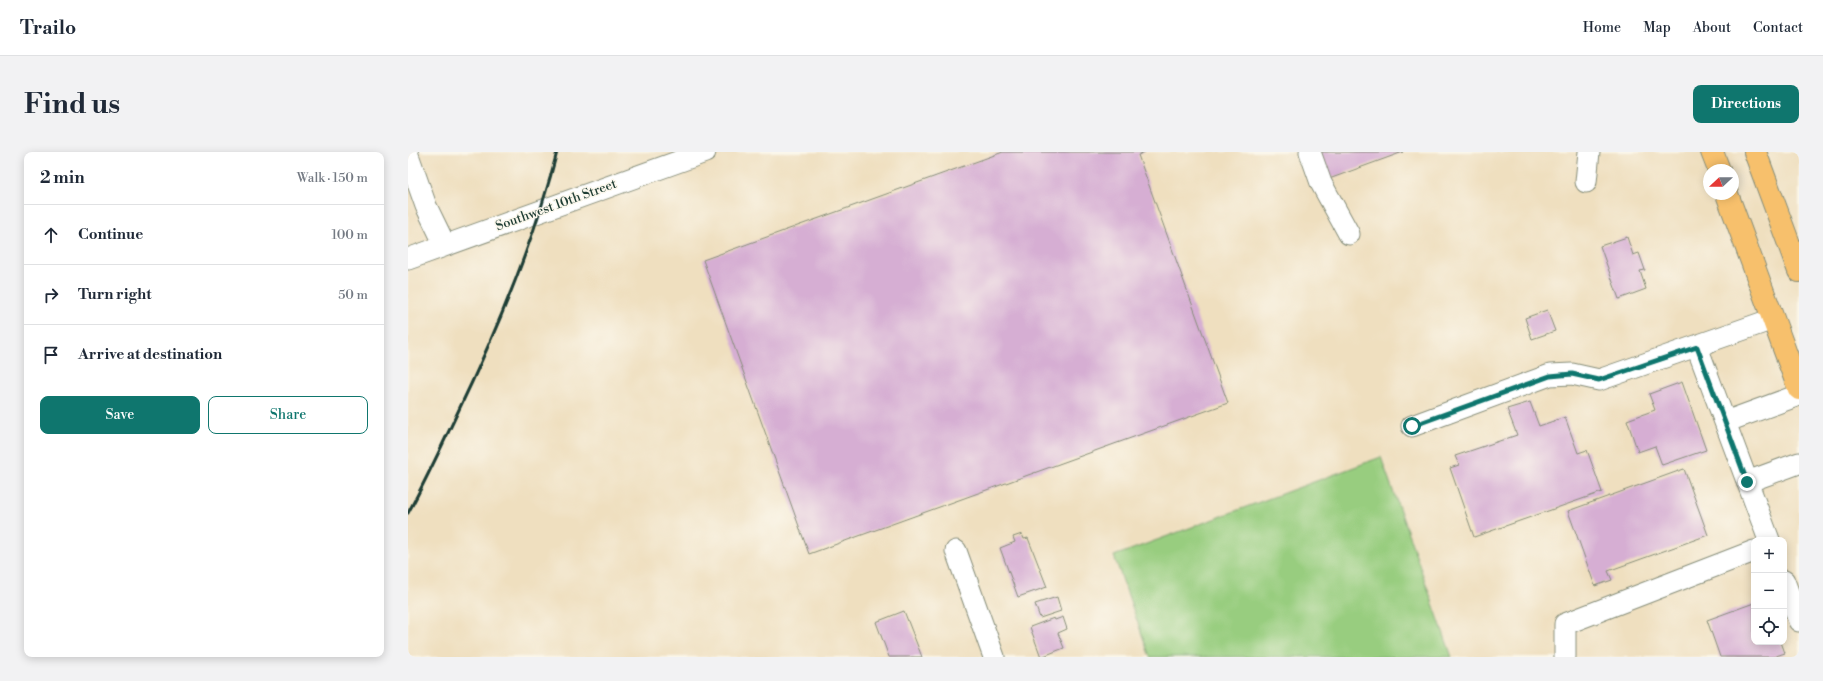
<!DOCTYPE html>
<html lang="en">
<head>
<meta charset="utf-8">
<style>
	body { margin:0; font-family:"Libre Bodoni",serif; background:#f2f2f3; color:#1f2937 }
	.controls { position:absolute; right:12px; bottom:12px; display:grid; overflow:hidden; border-radius:8px; box-shadow:0 2px 10px #0003 }
	.controls button { width:36px; height:36px; display:grid; place-items:center; padding:0; border:0; border-bottom:1px solid #e0e1e3; background:#fff; color:#1f2937; font:20px sans-serif }
	.compass { position:absolute; left:1295px; top:12px; width:36px; height:36px; border-radius:50%; background:#fff; box-shadow:0 2px 10px #0003; rotate:248deg }
	.stop { position:absolute; width:12px; height:12px; margin:-9px; border:3px solid #0f766e; border-radius:50%; background:#fff }
	.stop.end { background:#0f766e; border-color:#fff; box-shadow:0 1px 4px #0008 }
	.list { margin:0; padding:0; list-style:none }
	h2 { display:flex; justify-content:space-between; align-items:center; height:52px; margin:0; padding:0 16px; font-size:17px }
	h2 small { font-size:13px; font-weight:400; color:#747a83 }
	.list li { display:grid; grid-template-columns:26px 1fr auto; gap:12px; align-items:center; box-sizing:border-box; height:60px; padding:0 16px; border-top:1px solid #e0e1e3 }
	.list b { display:block; font-size:15px; white-space:nowrap }
	.list em { font-size:13px; font-style:normal; color:#747a83 }
	.actions { display:flex; gap:8px; padding:12px 16px }
	.actions a { flex:1; padding:9px 0; border:1px solid #0f766e; border-radius:8px; text-align:center; font-size:14px; color:#0f766e }
	.actions .main { background:#0f766e; color:#fff }
	.icon { flex:none; width:22px; height:22px; fill:none; stroke:currentColor; stroke-width:2; stroke-linecap:round; stroke-linejoin:round }
	.map { position:relative; flex:none; width:1391px; height:505px; overflow:hidden; border-radius:8px }
	header { display:flex; align-items:center; gap:24px; box-sizing:border-box; height:56px; padding:0 20px; background:#fff; border-bottom:1px solid #e0e1e3 }
	header strong { font-size:19px }
	nav { display:flex; gap:22px; margin-inline-start:auto; font-size:14px }
	.intro { display:flex; align-items:center; justify-content:space-between; box-sizing:border-box; height:96px; padding:0 24px }
	h1 { margin:0; font-size:28px }
	.button { padding:10px 18px; border-radius:8px; background:#0f766e; color:#fff; font-size:14px; font-weight:700 }
	main { display:flex; gap:24px; padding:0 24px }
	aside { flex:1; background:#fff; border-radius:8px; box-shadow:0 2px 10px #0003 }
	.map>svg:first-child { display:block }
	.green { fill:#98cd7f; stroke:#5c855a }
	.building { fill:#d6aed3 }
	.lines { fill:none; stroke-linecap:round; stroke-linejoin:round }
	.minor-casing { stroke:#878e7a; stroke-width:23 }
	.major-casing { stroke:#878e7a; stroke-width:24 }
	.minor { stroke:#fff; stroke-width:21 }
	.major { stroke:#f7c06c; stroke-width:22 }
	.rail { stroke:#1f3d34; stroke-width:3 }
	.route { stroke:#0f766e; stroke-width:5 }
	.labels { text-anchor:middle; dominant-baseline:central; stroke-width:3; stroke-linejoin:round; paint-order:stroke }
	.street-label { font-size:13px; fill:#1f3d34; stroke:#fbf7ec }
</style>
</head>
<body>
<header>
<strong>Trailo</strong>
<nav><a>Home</a><a>Map</a><a>About</a><a>Contact</a></nav>
</header>
<div class="intro"><h1>Find us</h1><a class="button">Directions</a></div>
<main>
<aside>
<h2>2 min<small>Walk · 150 m</small></h2>
<ul class="list">
<li><svg class="icon" aria-label="ahead" viewBox="0 0 24 24"><path d="M12 20V5M6 11l6-6 6 6"/></svg><div><b>Continue</b></div><em>100 m</em></li>
<li><svg class="icon" aria-label="right" viewBox="0 0 24 24"><path d="M7 20v-9h11M14 6l5 5-5 5"/></svg><div><b>Turn right</b></div><em>50 m</em></li>
<li><svg class="icon" aria-label="arrive" viewBox="0 0 24 24"><path d="M6 21V4h12l-3 4 3 4H6"/></svg><div><b>Arrive at destination</b></div></li>
</ul>
<div class="actions"><a class="main">Save</a><a>Share</a></div>
</aside>
<div class="map">
<svg width="1391" height="505" viewBox="0 0 1391 505">
	<rect width="100%" height="100%" fill="#fbf7ec"/>
	<filter id="ink" filterUnits="userSpaceOnUse"><feTurbulence type="fractalNoise" baseFrequency=".025" numOctaves="2"/><feDisplacementMap in="SourceGraphic" scale="8" xChannelSelector="R" yChannelSelector="G"/><feConvolveMatrix kernelMatrix="1 2 1 2 8 2 1 2 1" color-interpolation-filters="sRGB"/></filter>
	<filter id="wash" filterUnits="userSpaceOnUse"><feTurbulence type="fractalNoise" baseFrequency=".012" numOctaves="4" result="noise"/><feDisplacementMap in="SourceGraphic" scale="16" xChannelSelector="R" yChannelSelector="G"/><feGaussianBlur stdDeviation="0.9" result="paint"/><feColorMatrix in="noise" values="0 0 0 0 0 0 0 0 0 0 0 0 0 0 0 0 0 1.4 0 .05"/><feComposite in="paint" operator="in"/></filter>
	<g filter="url(#wash)">
		<rect width="100%" height="100%" fill="#efdfbf"/>
		<path class="green" d="M973,305L1044,505H742L706,404Z"/>
		<g id="blocks">
			<path class="building" d="M595,0H737L730,3L820,251L401,402L295,108Z
				M911,0H995L921,27Z
				M1219,85L1225,103L1231,101L1237,118L1232,119L1238,137L1211,147L1192,94Z
				M1139,158L1147,179L1124,187L1117,166Z
				M1274,230L1298,298L1254,313L1247,294L1230,300L1219,268L1247,258L1241,242Z
				M1122,250L1131,274L1157,265L1170,301L1179,298L1194,340L1066,385L1042,316L1051,313L1047,304L1109,283L1099,257Z
				M1276,317L1300,383L1200,419L1204,428L1187,434L1160,359Z
				M614,382L616,387L620,386L639,435L610,445L592,396L607,390L605,385Z
				M649,445L653,459L632,466L627,452Z
				M1346,451V490H1373L1377,501L1365,505H1312L1299,468Z
				M496,459L514,505H481L468,470Z
				M655,465L659,477L650,481L656,496L633,505L622,475L646,466L647,468Z"/>
		</g>
	</g>
	<g filter="url(#ink)">
		<use href="#blocks" fill-opacity="0" stroke="#878e7a" stroke-width="1"/>
		<g class="lines">
			<defs>
				<path id="minor" d="M902,0L913,31L941,82
					M0,3L18,54L37,93
					M1178,30L1181,0
					M0,107L297,0
					M1289,195L1361,388
					M1317,270L1391,243
					M1004,274L1142,223L1164,222L1191,228L1365,167
					M1339,330L1391,311
					M548,399L586,505
					M1376,429L1391,469
					M1157,505V472L1346,399"/>
				<path id="major" d="M1304,0L1311,18
					M1347,0L1391,119
					M1319,42L1391,237"/>
			</defs>
			<use href="#minor" class="minor-casing"/>
			<use href="#major" class="major-casing"/>
			<use href="#minor" class="minor"/>
			<use href="#major" class="major"/>
			<path class="rail" d="M0,361C17,330 32,298 47,266C88,181 126,91 149,0"/>
		</g>
	</g>
	<g class="lines" filter="url(#ink)">
		<path class="route" d="M1004,274L1142,224L1164,222L1191,228L1289,195L1339,330"/>
	</g>
	<g class="labels">
		<g class="street-label">
			<text transform="translate(148 53) rotate(-20)">Southwest 10th Street</text>
		</g>
	</g>
</svg>
<div class="controls">
<button>+</button>
<button>−</button>
<button><svg class="icon" aria-label="locate" viewBox="0 0 24 24"><circle cx="12" cy="12" r="6"/><path d="M12 2v4M12 18v4M2 12h4M18 12h4"/></svg></button>
</div>
<svg class="compass" viewBox="-18 -18 36 36"><path d="M0-13l5 13h-10z" fill="#e53935"/><path d="M0 13l5-13h-10z" fill="#747a83"/></svg>
<div class="stop" style="left:1004px;top:274px"></div>
<div class="stop end" style="left:1339px;top:330px"></div>
</div>
</main>
</body>
</html>
